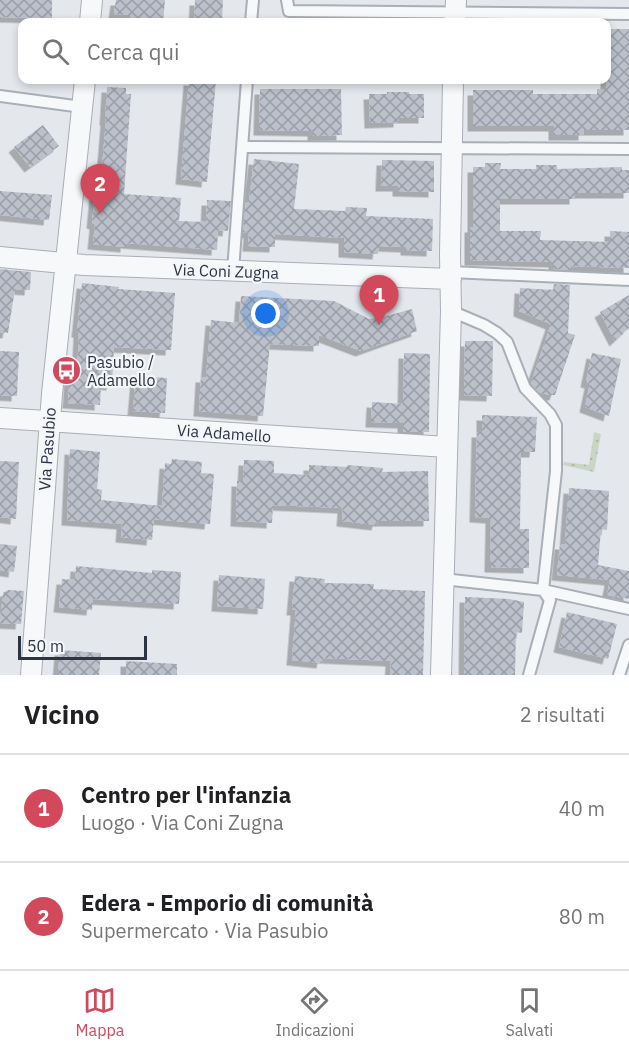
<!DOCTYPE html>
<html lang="it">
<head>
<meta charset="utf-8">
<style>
	body { margin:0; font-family:"IBM Plex Sans",sans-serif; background:#f6f6f6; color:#202124 }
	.scale { position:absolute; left:18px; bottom:15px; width:129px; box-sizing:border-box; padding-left:6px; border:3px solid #2b3445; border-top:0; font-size:16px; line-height:21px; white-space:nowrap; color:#2b3445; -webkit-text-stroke:4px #f4f6f9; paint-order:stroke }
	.you { position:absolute; left:266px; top:314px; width:21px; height:21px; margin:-15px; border:4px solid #fff; border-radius:50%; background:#1a73e8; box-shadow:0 0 0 9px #1a73e833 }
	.badge { display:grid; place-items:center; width:39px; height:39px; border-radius:50%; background:#d1495b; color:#fff; font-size:20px; font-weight:700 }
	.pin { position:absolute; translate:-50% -50px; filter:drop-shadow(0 2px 3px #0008) }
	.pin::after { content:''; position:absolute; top:32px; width:21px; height:18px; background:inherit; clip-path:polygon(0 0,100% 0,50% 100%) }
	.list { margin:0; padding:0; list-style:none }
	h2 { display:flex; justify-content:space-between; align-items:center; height:78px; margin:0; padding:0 24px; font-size:26px }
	h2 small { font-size:20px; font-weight:400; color:#757577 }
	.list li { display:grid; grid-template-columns:39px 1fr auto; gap:18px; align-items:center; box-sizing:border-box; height:108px; padding:0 24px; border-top:2px solid #e0e0e0 }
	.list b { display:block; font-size:22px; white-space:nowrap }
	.list p { margin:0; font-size:20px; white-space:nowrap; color:#757577 }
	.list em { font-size:20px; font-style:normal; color:#757577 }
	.icon { flex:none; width:33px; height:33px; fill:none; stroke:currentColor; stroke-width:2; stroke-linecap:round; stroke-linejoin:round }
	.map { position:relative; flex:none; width:629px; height:675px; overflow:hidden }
	.search { position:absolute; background:#fff; box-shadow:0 3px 9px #0003; left:18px; right:18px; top:18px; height:66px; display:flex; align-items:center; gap:15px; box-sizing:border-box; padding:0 21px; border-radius:12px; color:#757577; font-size:22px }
	.sheet { height:294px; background:#fff }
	nav { display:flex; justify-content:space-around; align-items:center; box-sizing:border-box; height:84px; border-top:2px solid #e0e0e0; background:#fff; font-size:16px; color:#757577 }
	nav a { display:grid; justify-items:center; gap:3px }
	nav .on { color:#d1495b }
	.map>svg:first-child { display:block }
	.grass { fill:url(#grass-dots) }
	.building { fill:url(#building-cross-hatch); filter:url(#shadow) }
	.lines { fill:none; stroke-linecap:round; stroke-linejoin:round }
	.service-casing { stroke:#a9aeb7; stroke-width:14 }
	.minor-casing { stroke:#a9aeb7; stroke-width:22 }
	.service { stroke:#f7f8fa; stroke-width:10 }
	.minor { stroke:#f7f8fa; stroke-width:20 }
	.labels { text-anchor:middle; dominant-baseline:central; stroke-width:4.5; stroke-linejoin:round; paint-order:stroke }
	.street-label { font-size:16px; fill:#2b3445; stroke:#f4f6f9 }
	.poi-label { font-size:16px; fill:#2b3445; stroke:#f4f6f9; text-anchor:start }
</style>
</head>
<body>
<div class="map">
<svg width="629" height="675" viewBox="0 0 629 675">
	<defs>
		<pattern id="grass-dots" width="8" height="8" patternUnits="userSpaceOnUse" patternTransform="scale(1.5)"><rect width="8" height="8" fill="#c9d6c5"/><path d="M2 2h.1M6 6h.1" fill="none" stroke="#adb8ab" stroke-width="1.8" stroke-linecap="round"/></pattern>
		<pattern id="building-cross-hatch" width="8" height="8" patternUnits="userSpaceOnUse" patternTransform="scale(1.5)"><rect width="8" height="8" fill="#bbc0ca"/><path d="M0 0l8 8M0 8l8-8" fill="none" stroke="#989da6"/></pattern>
		<filter id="shadow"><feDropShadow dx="-5.5" dy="5.5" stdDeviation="0" flood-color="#0004"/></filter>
	</defs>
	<rect width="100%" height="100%" fill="#e4e7ec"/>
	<path class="grass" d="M594,432L601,434L594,472L563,465L564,462L589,465Z"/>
	<path class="building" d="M0,0H52V18L0,17Z
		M116,0H165L163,22H140V19L130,18V15L114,14Z
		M195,0H223L222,22H194Z
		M606,29H629V130H584V135H554V126H473V90H533V94H597V89H606Z
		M189,80H216L207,182L181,179Z
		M107,87L126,88V94H131L124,194L181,198L179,221L206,222L207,200L231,201L228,231L218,230L217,250L126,243V247L93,244L95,224L92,223L95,192H100L106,120H105Z
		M260,89H341L342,135L313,136V131L259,130Z
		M387,92H409V94H424V118H399V122L370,123L369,94H387Z
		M43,125L59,146L30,167L14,147Z
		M254,159L299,164L294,209L345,211L346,207L367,208L366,216L433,219L432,251L406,250V247L379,246L378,254L344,252V238L275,234V247L248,246L249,233L243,232L246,202H249Z
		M382,160L434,161V192L398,191V186H381Z
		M485,163H501L500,169H536V165H557V169L622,167V170H629V193H575V199H500V231H541L540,240L610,242V231L629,232V268L571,266V270L554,269V262L470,260V227H473V167H485Z
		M0,191L52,195L49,220L0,215Z
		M0,269L31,272L30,290L15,289L8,333L0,332Z
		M82,283L119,287L118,289L175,293L171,350L114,347L112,385L101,384L100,405L68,403L70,373H77L79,332H77Z
		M554,284L570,285L568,333L575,335L555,395H549L539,392L531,383L551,324L519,311L520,288L553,290Z
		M629,295V328L615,341L600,312Z
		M241,296L334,301L369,319L383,317L412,309L417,331L361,351L319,335V346L270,344L263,416L199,411L201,377H206L211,320L239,323Z
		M465,341H493L492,396L464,395Z
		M0,351L19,352L17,396L0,395Z
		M404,353L430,354L429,432H403V423L371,422L372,402L403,404Z
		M592,353L621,359L609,416L585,407L590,383L586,382Z
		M136,376L167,378L165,413L133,411Z
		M482,415L537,417L535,452H521L520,529H529V568L490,567L491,518L475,517L477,432H482Z
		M70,449L100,452L97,489L102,490L101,500L162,506L165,463L171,464L172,459L202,462L201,473L214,474L210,524L154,519L152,540L121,537L122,524L67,520Z
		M244,460L274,461V473L309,475V465L347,467V465L383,468L382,472L428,471L429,521H378L377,525L342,521L343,508L273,505L272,523L236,521L237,481H243Z
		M0,461L19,462L16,519L0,517Z
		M569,488L609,491L607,530L601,529L598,565L629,571V599L607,595L610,580L557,575L560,544H565Z
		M0,544L17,546L14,572L0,570Z
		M76,566L152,573V570L181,572L179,604L93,599L92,610L59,607L62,579L75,580Z
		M219,575L265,579L263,609L217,606Z
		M295,576L325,579L324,583L374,584L373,589L425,591L423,675H390L391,661L323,658L322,663L292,660L296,610H292Z
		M8,590L24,591L21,624L0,623L3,593Z
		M465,597L509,599L524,602L522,633L516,632L515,675H464Z
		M567,612L617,624L608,659L559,647Z
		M60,650L101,653L99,675H58Z
		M126,661L177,664V675H126Z"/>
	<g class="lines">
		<defs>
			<path id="service" d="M287,0L289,11L629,14
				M251,22L253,0
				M0,96L82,107
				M242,147L629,149
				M233,271L247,80
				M451,272L629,280
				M451,311L484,325L497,333L507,342L525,388L550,414L556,425V471L543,590L629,609
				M443,579L543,590L550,600L529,675
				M619,675L629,645"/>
			<path id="minor" d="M90,22L92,0
				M455,22L456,0
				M0,257L84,265L451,279
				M0,418L447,447
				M31,675L52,394L85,80
				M441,675L451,311L450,254L453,80"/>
		</defs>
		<use href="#service" class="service-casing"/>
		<use href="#minor" class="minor-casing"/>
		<use href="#service" class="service"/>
		<use href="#minor" class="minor"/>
	</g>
	<defs>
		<symbol id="bus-disc" viewBox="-11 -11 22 22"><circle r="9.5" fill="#d1495b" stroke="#f4f6f9"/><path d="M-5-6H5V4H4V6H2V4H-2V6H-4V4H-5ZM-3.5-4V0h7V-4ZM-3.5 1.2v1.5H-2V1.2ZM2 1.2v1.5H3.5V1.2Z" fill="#fff"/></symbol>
	</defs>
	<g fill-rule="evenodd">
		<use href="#bus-disc" x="50" y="354" width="33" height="33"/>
	</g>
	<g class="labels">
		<g class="street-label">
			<text transform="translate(226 271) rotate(2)">Via Coni Zugna</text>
			<text transform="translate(224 433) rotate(4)">Via Adamello</text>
			<text transform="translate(47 449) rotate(-86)">Via Pasubio</text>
		</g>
		<g class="poi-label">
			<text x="87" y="362">Pasubio /<tspan x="87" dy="18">Adamello</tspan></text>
		</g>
	</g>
</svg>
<div class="scale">50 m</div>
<div class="you"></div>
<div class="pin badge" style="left:379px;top:325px">1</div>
<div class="pin badge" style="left:100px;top:214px">2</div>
<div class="search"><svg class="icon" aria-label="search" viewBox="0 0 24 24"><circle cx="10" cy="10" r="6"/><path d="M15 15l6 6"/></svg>Cerca qui</div>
</div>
<section class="sheet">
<h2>Vicino<small>2 risultati</small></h2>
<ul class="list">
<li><span class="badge">1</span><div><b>Centro per l'infanzia</b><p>Luogo · Via Coni Zugna</p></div><em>40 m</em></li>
<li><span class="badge">2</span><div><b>Edera - Emporio di comunità</b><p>Supermercato · Via Pasubio</p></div><em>80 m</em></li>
</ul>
</section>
<nav>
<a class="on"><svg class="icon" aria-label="map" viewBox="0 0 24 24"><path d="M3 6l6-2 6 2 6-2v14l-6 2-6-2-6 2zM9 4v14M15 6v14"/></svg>Mappa</a>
<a><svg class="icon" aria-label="directions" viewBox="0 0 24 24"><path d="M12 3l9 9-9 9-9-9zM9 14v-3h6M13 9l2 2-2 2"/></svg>Indicazioni</a>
<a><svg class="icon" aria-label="saved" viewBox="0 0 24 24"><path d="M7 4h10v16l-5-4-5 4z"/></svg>Salvati</a>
</nav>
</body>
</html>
